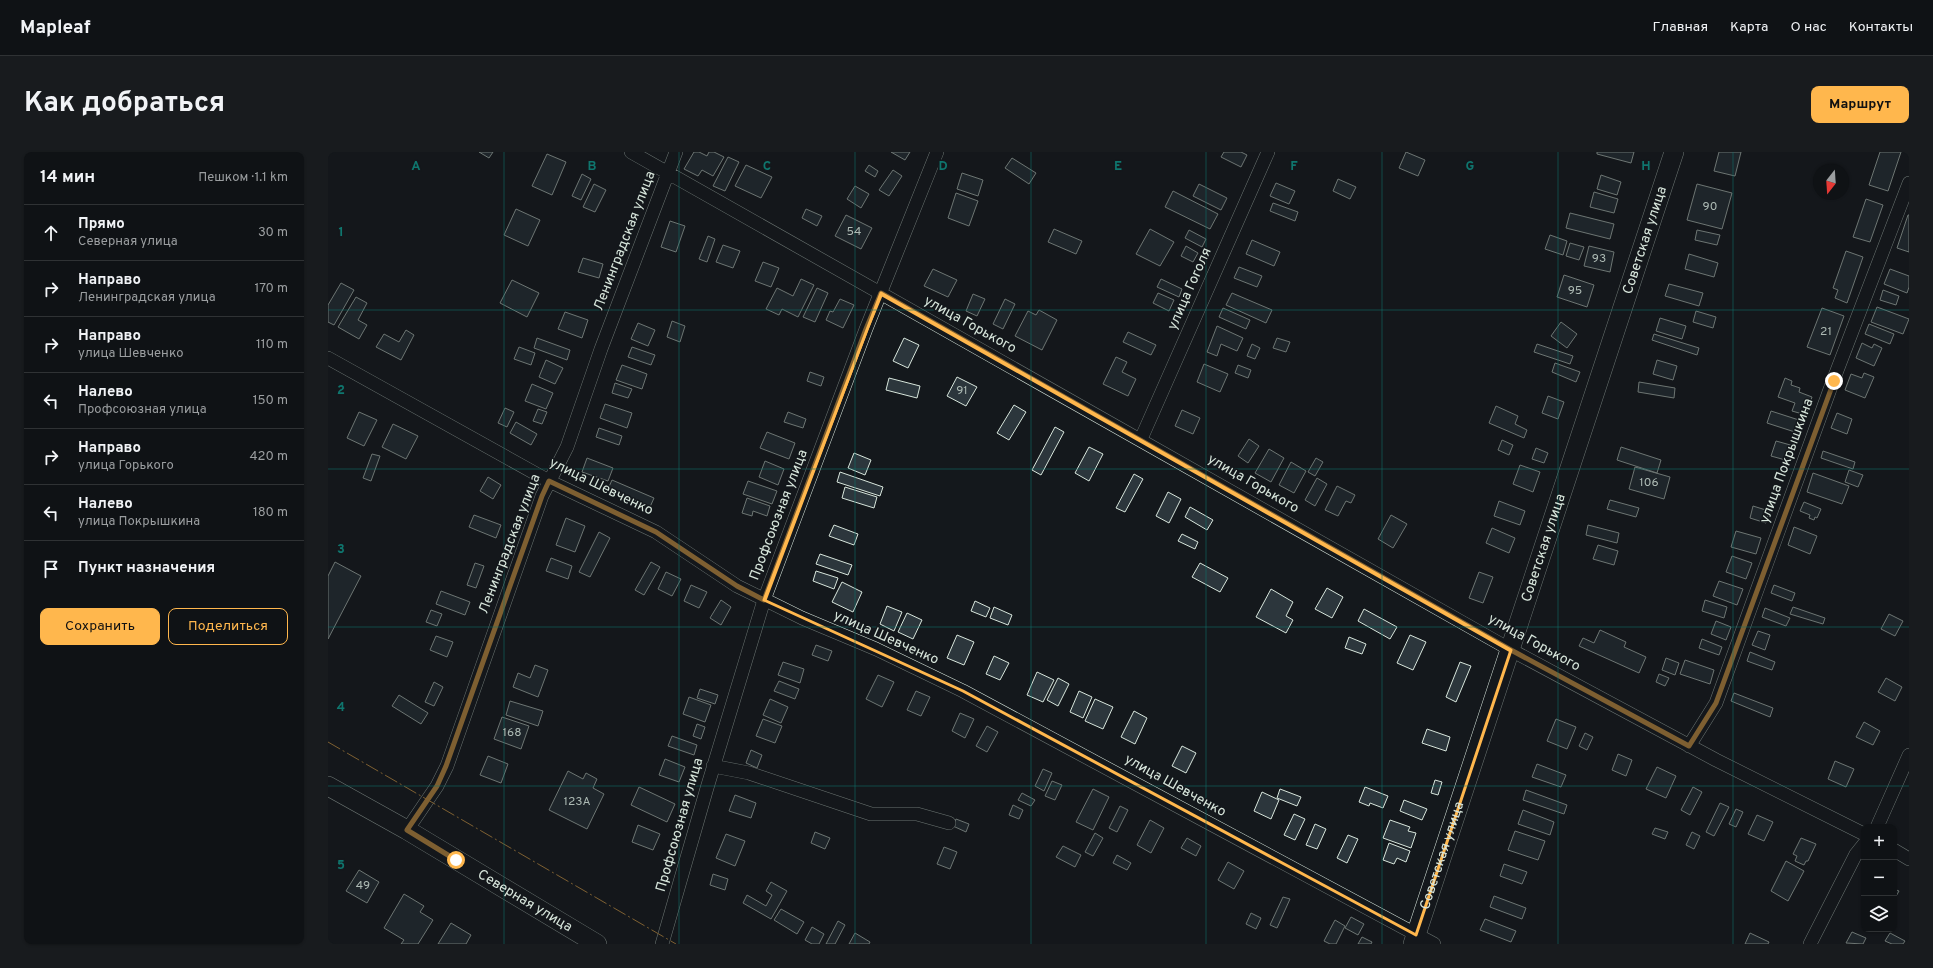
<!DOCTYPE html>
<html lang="ru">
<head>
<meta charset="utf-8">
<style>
	body { margin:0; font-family:Overpass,sans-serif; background:#181b1e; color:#f1f3f6 }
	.controls { position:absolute; right:12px; bottom:12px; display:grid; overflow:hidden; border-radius:8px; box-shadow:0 1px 3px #0004 }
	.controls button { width:36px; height:36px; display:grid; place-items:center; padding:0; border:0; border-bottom:1px solid #2f3234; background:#0f1215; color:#f1f3f6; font:20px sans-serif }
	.compass { position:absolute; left:1485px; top:12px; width:36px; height:36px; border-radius:50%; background:#0f1215; box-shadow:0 1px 3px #0004; rotate:197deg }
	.stop { position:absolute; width:12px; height:12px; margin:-9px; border:3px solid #ffb74d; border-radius:50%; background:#fff }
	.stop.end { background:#ffb74d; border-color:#fff; box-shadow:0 1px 4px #0008 }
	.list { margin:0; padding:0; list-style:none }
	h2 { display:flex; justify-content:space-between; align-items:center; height:52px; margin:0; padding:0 16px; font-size:17px }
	h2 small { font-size:13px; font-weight:400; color:#9b9ea0 }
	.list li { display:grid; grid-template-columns:26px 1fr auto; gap:12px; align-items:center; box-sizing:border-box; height:56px; padding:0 16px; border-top:1px solid #2f3234 }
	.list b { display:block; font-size:15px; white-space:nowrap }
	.list p { margin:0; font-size:13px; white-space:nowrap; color:#9b9ea0 }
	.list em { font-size:13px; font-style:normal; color:#9b9ea0 }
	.actions { display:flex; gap:8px; padding:12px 16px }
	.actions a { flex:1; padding:9px 0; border:1px solid #ffb74d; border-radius:8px; text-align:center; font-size:14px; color:#ffb74d }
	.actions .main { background:#ffb74d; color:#111 }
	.icon { flex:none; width:22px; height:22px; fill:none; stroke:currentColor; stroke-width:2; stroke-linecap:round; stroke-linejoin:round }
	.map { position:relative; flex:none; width:1581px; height:792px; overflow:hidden; border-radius:8px }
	header { display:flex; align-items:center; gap:24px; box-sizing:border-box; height:56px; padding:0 20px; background:#0f1215; border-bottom:1px solid #2f3234 }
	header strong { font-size:19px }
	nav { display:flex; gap:22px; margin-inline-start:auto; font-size:14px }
	.intro { display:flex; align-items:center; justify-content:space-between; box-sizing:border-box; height:96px; padding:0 24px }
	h1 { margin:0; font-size:28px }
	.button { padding:10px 18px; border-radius:8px; background:#ffb74d; color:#111; font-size:14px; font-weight:700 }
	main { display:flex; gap:24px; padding:0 24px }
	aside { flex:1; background:#0f1215; border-radius:8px; box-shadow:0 1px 3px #0004 }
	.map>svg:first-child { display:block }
	.building { fill:#2c363c; stroke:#d8e6dc }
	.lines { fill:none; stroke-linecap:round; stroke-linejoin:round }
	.street-casing { stroke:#d8e6dc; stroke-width:14 }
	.secondary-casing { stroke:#d8e6dc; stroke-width:20 }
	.street { stroke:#14181c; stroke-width:13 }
	.secondary { stroke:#14181c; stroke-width:19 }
	.power { stroke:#ffb74d; stroke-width:1; stroke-dasharray:14 3 2 3; stroke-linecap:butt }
	.route { stroke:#ffb74d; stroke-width:5 }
	.marked { fill:none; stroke:#ffb74d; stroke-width:3; stroke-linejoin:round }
	.grid { fill:none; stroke:#0f766e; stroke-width:1; stroke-opacity:0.55 }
	.labels { text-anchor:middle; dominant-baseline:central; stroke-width:3; stroke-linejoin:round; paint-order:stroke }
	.number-label { font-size:12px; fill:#adbab4 }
	.street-label { font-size:14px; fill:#d8e6dc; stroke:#14181c }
	.grid-label { font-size:13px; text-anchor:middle; font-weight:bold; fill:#0f766e; stroke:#14181c; stroke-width:3; stroke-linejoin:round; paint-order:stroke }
</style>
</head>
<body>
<header>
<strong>Mapleaf</strong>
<nav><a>Главная</a><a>Карта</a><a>О нас</a><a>Контакты</a></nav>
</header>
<div class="intro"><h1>Как добраться</h1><a class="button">Маршрут</a></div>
<main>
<aside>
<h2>14 мин<small>Пешком · 1.1 km</small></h2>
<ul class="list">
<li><svg class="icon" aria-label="ahead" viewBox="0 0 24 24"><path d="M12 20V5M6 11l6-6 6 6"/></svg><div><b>Прямо</b><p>Северная улица</p></div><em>30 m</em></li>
<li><svg class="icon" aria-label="right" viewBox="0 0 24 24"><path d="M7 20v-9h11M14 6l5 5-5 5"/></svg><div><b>Направо</b><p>Ленинградская улица</p></div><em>170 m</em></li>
<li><svg class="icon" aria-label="right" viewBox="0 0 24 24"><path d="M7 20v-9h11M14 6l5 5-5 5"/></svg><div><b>Направо</b><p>улица Шевченко</p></div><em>110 m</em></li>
<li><svg class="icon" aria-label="left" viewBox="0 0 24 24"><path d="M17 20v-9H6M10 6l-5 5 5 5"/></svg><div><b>Налево</b><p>Профсоюзная улица</p></div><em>150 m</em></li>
<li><svg class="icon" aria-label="right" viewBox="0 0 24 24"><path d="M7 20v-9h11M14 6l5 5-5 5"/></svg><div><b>Направо</b><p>улица Горького</p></div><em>420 m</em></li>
<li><svg class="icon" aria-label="left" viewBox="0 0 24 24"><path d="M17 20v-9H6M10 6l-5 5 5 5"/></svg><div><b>Налево</b><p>улица Покрышкина</p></div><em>180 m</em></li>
<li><svg class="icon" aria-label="arrive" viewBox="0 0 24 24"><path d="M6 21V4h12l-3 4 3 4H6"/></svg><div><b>Пункт назначения</b></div></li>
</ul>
<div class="actions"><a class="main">Сохранить</a><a>Поделиться</a></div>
</aside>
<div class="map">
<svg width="1581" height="792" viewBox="0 0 1581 792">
	<rect width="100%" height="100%" fill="#14181c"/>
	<path class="building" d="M151,0H165L161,6Z
		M366,0H371L379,4L381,0H386L396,5L385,24L374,18L370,24L356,17Z
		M563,0H582L577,8Z
		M896,0H913L919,3L913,15L893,5Z
		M1078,0L1097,8L1090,24L1071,16Z
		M1269,0H1306L1303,11L1269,2Z
		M1391,0H1413L1407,24L1386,19Z
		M1552,0H1573L1560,39L1541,33Z
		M219,2L238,10L224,43L204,34Z
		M400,5L411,10L397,39L385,34Z
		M684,6L708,21L701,32L677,16Z
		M418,13L444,25L433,46L407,34Z
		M541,13L550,19L547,25L537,19Z
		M565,18L574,24L561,44L551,38Z
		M634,21L655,28L650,44L629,37Z
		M254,22L263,27L253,48L244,44Z
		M1273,23L1293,30L1289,43L1269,37Z
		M1010,27L1028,35L1022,47L1005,39Z
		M948,31L967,39L961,52L942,44Z
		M266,32L278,38L267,60L255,55Z
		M871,32L899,46L893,58L865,44Z
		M1369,32L1404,41L1394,77L1359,68Z
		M527,34L541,42L533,56L519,47Z
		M845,39L890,62L882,77L837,55Z
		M1266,40L1290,47L1286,61L1262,55Z
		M628,41L650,49L641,74L620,66Z
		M1538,47L1555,53L1542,90L1525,85Z
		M945,51L970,60L967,69L942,59Z
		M188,57L212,68L200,94L176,83Z
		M478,57L494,64L489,74L474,66Z
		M1242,61L1286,72L1282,87L1238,76Z
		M518,63L544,76L533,97L507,84Z
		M1580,63H1581V100L1569,96Z
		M342,69L357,74L348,100L333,95Z
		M726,77L754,89L748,102L720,90Z
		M822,77L846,90L832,114L808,102Z
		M861,78L878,87L874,95L857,86Z
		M1369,78L1392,83L1389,93L1367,88Z
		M1222,83L1239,89L1235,103L1217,97Z
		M380,84L387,87L379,110L371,107Z
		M924,88L952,100L946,114L918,102Z
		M1242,91L1256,95L1251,108L1238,104Z
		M395,93L412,99L405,116L388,110Z
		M858,94L870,101L865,110L853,104Z
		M1261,94L1286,100L1282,120L1256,114Z
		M1518,99L1535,105L1519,151L1507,146L1510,138L1505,136Z
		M1361,102L1390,111L1386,125L1357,117Z
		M255,106L275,112L271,126L250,120Z
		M435,110L451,116L443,135L427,129Z
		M911,115L934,124L929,135L906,126Z
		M605,117L629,128L620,145L596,134Z
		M1562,117L1581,124V135L1579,141L1556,132Z
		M1236,123L1266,133L1259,155L1229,145Z
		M473,127L486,133L470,165L454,157L451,163L438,157L449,136L465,144Z
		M833,127L854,137L851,145L829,135Z
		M184,128L211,141L199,165L172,151Z
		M13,131L26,138L6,173L0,170V153Z
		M1341,132L1375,141L1371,154L1337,144Z
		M489,136L500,141L487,170L475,165Z
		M1555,138L1571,144L1568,153L1552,148Z
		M830,141L846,148L841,159L825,151Z
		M904,141L944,158L938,171L898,153Z
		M645,142L657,147L649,164L638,159Z
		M28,145L39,151L30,168L39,173L31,187L10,175Z
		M512,147L526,153L515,176L498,168L502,159L505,160Z
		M677,147L687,152L675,177L665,172Z
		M1549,155L1581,167L1575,182L1543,170Z
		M895,156L922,168L918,177L891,165Z
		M1494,156L1516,164L1502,203L1479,195Z
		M711,158L729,168L714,198L687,184L700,159L708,163Z
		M1368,159L1388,165L1385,176L1365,170Z
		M237,160L260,168L254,186L230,177Z
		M1332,166L1358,174L1354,187L1328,179Z
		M344,169L357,174L352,190L339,185Z
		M1233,170L1249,182L1239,196L1223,184Z
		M310,171L327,178L320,194L303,187Z
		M1541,172L1566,182L1562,192L1537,182Z
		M889,174L915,186L909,199L893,192L889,204L879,200Z
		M78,178L86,183L73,208L48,195L56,182L71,190Z
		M800,180L828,193L823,203L795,190Z
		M1326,182L1371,196L1369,203L1324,188Z
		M209,186L242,198L239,208L206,196Z
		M576,186L591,193L580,216L565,209Z
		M949,186L962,190L958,200L945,196Z
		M1534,191L1544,196L1546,192L1554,196L1546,214L1528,206Z
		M924,192L932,196L927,207L919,204Z
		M1209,192L1245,204L1242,212L1206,200Z
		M191,195L207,201L203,213L186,207Z
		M304,195L327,203L323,213L300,205Z
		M788,205L799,210L794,220L808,227L800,244L775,232Z
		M218,208L235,216L227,232L211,225Z
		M1329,208L1349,214L1345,228L1325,222Z
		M1227,211L1252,220L1248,230L1224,220Z
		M876,212L900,222L892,240L869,230Z
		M294,213L319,222L314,237L288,228Z
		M910,213L923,218L920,226L907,221Z
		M482,220L496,225L493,234L479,229Z
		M1536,221L1546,225L1537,246L1517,238L1523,222L1534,226Z
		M629,225L649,235L638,254L619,244Z
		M561,226L592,234L589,246L558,238Z
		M1457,226L1464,229L1463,233L1472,236L1471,240L1484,245L1478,263L1464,259L1467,251L1450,245Z
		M1311,230L1347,236L1346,246L1310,240Z
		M287,231L304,237L300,246L284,241Z
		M204,232L225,241L218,257L197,249Z
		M1220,244L1236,250L1230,267L1214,261Z
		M277,252L304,261L299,276L272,266Z
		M686,253L698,260L681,288L669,281Z
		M1168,254L1190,264L1187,272L1199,278L1196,286L1161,271Z
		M177,256L186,260L179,275L170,271Z
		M210,257L219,260L214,272L205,269Z
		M854,258L872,266L865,282L847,274Z
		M1443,259L1474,269L1470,281L1439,271Z
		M31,260L49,268L36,294L19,286Z
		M460,260L478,267L475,276L456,270Z
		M1509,261L1524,267L1519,282L1503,276Z
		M188,270L209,282L203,293L182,281Z
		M65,272L90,284L78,307L54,295Z
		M727,275L736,280L713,323L704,318Z
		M271,276L294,284L291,293L268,285Z
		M439,280L467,291L461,307L432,296Z
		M921,287L931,294L920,311L910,304Z
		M1174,288L1185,293L1181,303L1170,298Z
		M1448,289L1466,294L1461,309L1443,304Z
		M761,295L775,302L761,329L747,321Z
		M1293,295L1333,308L1329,321L1289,308Z
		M1208,296L1220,301L1216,311L1204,307Z
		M941,297L956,306L943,330L927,321Z
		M1495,299L1527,310L1525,317L1493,306Z
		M526,301L543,308L537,323L520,316Z
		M44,302L52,304L43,329L35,326Z
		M259,306L285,316L280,329L254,320Z
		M988,306L995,310L987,324L980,320Z
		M437,309L456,317L450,333L431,325Z
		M963,310L978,319L966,341L951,333Z
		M1192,313L1212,320L1205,340L1185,332Z
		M1307,315L1342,325L1336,347L1301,337Z
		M1521,318L1535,323L1530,335L1517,330Z
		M512,320L555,335L552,344L509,330Z
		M1485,321L1521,334L1514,352L1479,340Z
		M806,322L815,327L797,360L788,356Z
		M160,325L173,333L165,347L152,339Z
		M989,326L999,332L987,354L977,348Z
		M284,328L326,346L322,355L280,337Z
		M420,329L449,339L444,352L415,342Z
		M1009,334L1027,343L1023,351L1018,349L1010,364L997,358Z
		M517,335L549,345L546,356L514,346Z
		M840,340L853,347L841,371L828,364Z
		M419,346L442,354L439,364L425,359L424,364L414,361Z
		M1282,348L1311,356L1308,365L1279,357Z
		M1171,349L1197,359L1192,373L1166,364Z
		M1476,350L1493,357L1489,366L1487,365L1486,368L1481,366L1482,363L1472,359Z
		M1425,354L1441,359L1438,371L1422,366Z
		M862,355L885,368L879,378L857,365Z
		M146,363L173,373L168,386L141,375Z
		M1063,363L1079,372L1065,396L1050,387Z
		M238,366L257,374L247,400L228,393Z
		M506,373L530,382L526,393L501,384Z
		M1260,373L1291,381L1289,391L1258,383Z
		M1466,375L1489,384L1482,402L1460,393Z
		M1164,376L1187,386L1181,401L1158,391Z
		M1408,379L1433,386L1428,402L1403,395Z
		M271,380L282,386L262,425L251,420Z
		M854,382L870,390L867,397L850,389Z
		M1270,393L1290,399L1286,413L1265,407Z
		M492,402L524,413L520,423L488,412Z
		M1404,404L1424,411L1418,427L1398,420Z
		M223,406L244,414L240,427L218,419Z
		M7,410L33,424L0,487V424Z
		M323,410L332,415L316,443L307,438Z
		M147,411L156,414L148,436L139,433Z
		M872,411L900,426L892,440L864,425Z
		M488,419L510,426L506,437L485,429Z
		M338,420L353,427L344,444L330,437Z
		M1151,420L1165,425L1155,451L1141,446Z
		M1391,429L1415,437L1409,453L1385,444Z
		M514,430L534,440L525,460L504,450Z
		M363,433L379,440L371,456L356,449Z
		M1446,433L1467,441L1464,449L1443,441Z
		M999,436L1015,445L1004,466L987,457Z
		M943,437L965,450L958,464L965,468L958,481L928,465Z
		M113,439L142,450L137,463L108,452Z
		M393,448L403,455L393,473L382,466Z
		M1377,448L1399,455L1396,466L1374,459Z
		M647,449L662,456L658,465L643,459Z
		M559,454L574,460L566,479L552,472Z
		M666,455L684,463L680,473L662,466Z
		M1465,455L1497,466L1495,472L1462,462Z
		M1437,456L1462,466L1458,474L1434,465Z
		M1036,457L1069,475L1062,487L1030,469Z
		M103,458L114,462L109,474L98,470Z
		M579,461L594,468L585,487L570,480Z
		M1561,462L1575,469L1567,484L1553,477Z
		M1388,469L1403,475L1398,488L1383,482Z
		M1272,478L1298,490L1296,495L1318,505L1311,521L1251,494L1255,486L1266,491Z
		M1430,479L1442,483L1437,498L1424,493Z
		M629,483L646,490L636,513L619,506Z
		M1082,483L1098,490L1085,518L1069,511Z
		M108,484L125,490L119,505L102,498Z
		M1021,485L1038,492L1034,502L1017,496Z
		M1374,487L1394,495L1391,503L1371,496Z
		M488,493L504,499L500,509L484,503Z
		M1422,500L1447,510L1444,518L1419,509Z
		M666,504L681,511L672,528L658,522Z
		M1338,506L1351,511L1347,523L1334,518Z
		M1357,508L1386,518L1382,532L1352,522Z
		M455,510L476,517L472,531L450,523Z
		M1132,510L1143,514L1128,550L1118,545Z
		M207,513L220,518L210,545L185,535L190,521L202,526Z
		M709,520L726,528L715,550L699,543Z
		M1331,522L1341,526L1337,534L1328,530Z
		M550,523L566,530L554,555L538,547Z
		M730,526L741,532L730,554L719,548Z
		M1558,526L1574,535L1567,549L1550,540Z
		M451,529L471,537L467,547L446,539Z
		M106,530L115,535L106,554L97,550Z
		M372,537L390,543L387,552L369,546Z
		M588,539L602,545L593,564L579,558Z
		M751,539L764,545L755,566L742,560Z
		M1406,541L1445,556L1442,565L1403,549Z
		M71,543L100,561L93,572L64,554Z
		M361,545L383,553L377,570L355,562Z
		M442,547L460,555L453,571L435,563Z
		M767,547L785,555L775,577L757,569Z
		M182,549L215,559L210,574L178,563Z
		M806,559L819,566L807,592L793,585Z
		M632,561L646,567L637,586L624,579Z
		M174,565L201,574L193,597L166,587Z
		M435,567L454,574L447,591L428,584Z
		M1228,567L1248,575L1239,597L1219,589Z
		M1536,570L1552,579L1545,593L1528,585Z
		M369,572L377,575L373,587L365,584Z
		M659,574L670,580L659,600L648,594Z
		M1099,577L1122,585L1118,599L1094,591Z
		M1257,581L1265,585L1259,598L1251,594Z
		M344,584L369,593L366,603L340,594Z
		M854,594L868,601L858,621L844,614Z
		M423,598L434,603L429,616L418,611Z
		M1290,602L1304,608L1298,624L1284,618Z
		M160,604L180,612L173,631L152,623Z
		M337,607L357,615L351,630L331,623Z
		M1507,609L1526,617L1518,635L1500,627Z
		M1209,612L1238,623L1233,635L1204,625Z
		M1329,615L1348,624L1338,646L1318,637Z
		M715,617L724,621L716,639L707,634Z
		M240,619L255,627L258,621L269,627L265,636L276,642L259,677L221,658Z
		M1107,628L1114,630L1110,643L1103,641Z
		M724,629L734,633L727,648L717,644Z
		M311,635L347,652L339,670L303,653Z
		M1037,635L1060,644L1055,656L1042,651L1041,654L1031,650Z
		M1365,635L1374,640L1362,663L1353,658Z
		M765,637L781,645L765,678L748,670Z
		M952,637L973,645L969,654L949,646Z
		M1198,638L1239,653L1236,662L1195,648Z
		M934,640L951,648L943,667L926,659Z
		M694,641L707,648L703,654L690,648Z
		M407,643L428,651L423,666L401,659Z
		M1076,648L1099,657L1094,668L1072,659Z
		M1392,651L1401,655L1386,684L1378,680Z
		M685,653L695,658L691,667L681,663Z
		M792,654L800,658L789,680L781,676Z
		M1408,657L1415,660L1408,675L1401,672Z
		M1195,658L1226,670L1222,683L1190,672Z
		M966,662L977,667L967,688L956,683Z
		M1429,663L1445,670L1436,689L1420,682Z
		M628,667L641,672L638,680L625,674Z
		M822,668L836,676L823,701L809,693Z
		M1062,668L1082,675L1080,679L1088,681L1083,696L1055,686Z
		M987,672L998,677L989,697L978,693Z
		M310,673L332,682L325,698L304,690Z
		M1327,676L1340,680L1337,687L1324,682Z
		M1187,679L1217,689L1210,708L1180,698Z
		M487,680L502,686L497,697L483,691Z
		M1364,680L1372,684L1366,697L1358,693Z
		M767,681L775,686L765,704L757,700Z
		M398,682L417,689L407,714L388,706Z
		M1020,683L1030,687L1019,711L1009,706Z
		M859,686L873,694L868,704L853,696Z
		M1473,686L1488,692L1480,709H1478L1476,713L1467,709L1469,704L1465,702Z
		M1061,691L1082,699L1078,710L1069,706L1066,712L1055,708Z
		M735,694L753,703L747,715L728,705Z
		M616,695L629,700L622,717L609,712Z
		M789,703L803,711L799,718L785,711Z
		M1458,709L1476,719L1460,749L1443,739Z
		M900,710L916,719L906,737L890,728Z
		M1176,712L1199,720L1194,732L1172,724Z
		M31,718L51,730L39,751L18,739Z
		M385,722L400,727L397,738L382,733Z
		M443,730L459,739L443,767L415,751L419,743L438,754L444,743L438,739Z
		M1566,737L1571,739L1566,748Z
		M76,742L96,754L92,760L105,768L90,792H73L76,788L56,776Z
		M1166,744L1198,756L1194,767L1162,755Z
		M955,745L962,747L949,776L942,773Z
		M453,757L476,770L469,782L446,768Z
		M923,761L933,766L928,777L918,772Z
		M1023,765L1036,772L1030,783L1017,776Z
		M1157,767L1188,779L1183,790L1152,778Z
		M1007,768L1017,774L1008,792H1002L996,789Z
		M510,769L517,773L507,792H498Z
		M123,771L143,783L138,792H110Z
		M484,775L496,782L491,792H484L477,788Z
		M1524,780L1538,786L1535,792L1518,791Z
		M527,781L542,790L541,792H521Z
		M1422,781L1441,790L1440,792H1417Z
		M1562,781L1577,789L1575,792H1564L1557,789Z
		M1034,785L1044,790L1043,792H1030Z"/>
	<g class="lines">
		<defs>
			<path id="street" d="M303,0L1183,498L1388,608L1536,682
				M0,206L221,329L328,380L409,434L474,466L548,497L635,539L1106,792
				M813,287L940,0
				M1361,594L1388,551L1505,229L1581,31
				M385,614L421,621L543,662H589L621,671
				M1549,675L1581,603
				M79,678L109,634L119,614L214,344L239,295L273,197L348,0
				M1566,698L1581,707
				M334,792L379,636L436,448L538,177L609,0
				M1482,792L1528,702L1536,692"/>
			<g id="secondary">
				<path id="s1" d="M0,634L79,678L269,792"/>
				<path id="s2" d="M1085,792L1346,0"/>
			</g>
		</defs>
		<use href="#street" class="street-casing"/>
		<use href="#secondary" class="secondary-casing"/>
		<use href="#street" class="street"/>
		<use href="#secondary" class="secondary"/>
		<path class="power" d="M0,590L348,792"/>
	</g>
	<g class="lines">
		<path class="route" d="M128,708L79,678L109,634L118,614L214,344L221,329L328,380L409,434L436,448L538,177L553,141L1183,498L1361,594L1388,551L1506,229"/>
	</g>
	<path d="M0 0H1581V792H0ZM553,141L1183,498L1088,783L635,539L436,448Z" fill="#14181c" fill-opacity=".55" fill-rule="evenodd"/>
	<path class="marked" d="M553,141L1183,498L1088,783L635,539L436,448Z"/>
	<path class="grid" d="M176,0V792M351,0V792M527,0V792M703,0V792M878,0V792M1054,0V792M1230,0V792M1405,0V792M0,158H1581M0,317H1581M0,475H1581M0,634H1581"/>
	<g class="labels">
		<g class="number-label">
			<text x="1382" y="55">90</text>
			<text x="526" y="80">54</text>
			<text x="1271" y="107">93</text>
			<text x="1247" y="139">95</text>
			<text x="1498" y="180">21</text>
			<text x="634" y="239">91</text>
			<text x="1321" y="331">106</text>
			<text x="184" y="581">168</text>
			<text x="249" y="650">123А</text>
			<text x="35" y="734">49</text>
		</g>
		<g class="street-label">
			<text stroke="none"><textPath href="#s2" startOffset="741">Советская улица</textPath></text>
			<text transform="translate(297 89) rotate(-69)">Ленинградская улица</text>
			<text transform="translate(862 137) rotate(-66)">улица Гоголя</text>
			<text transform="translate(642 173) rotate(29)">улица Горького</text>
			<text transform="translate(1459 309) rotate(-70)">улица Покрышкина</text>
			<text transform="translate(925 332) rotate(30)">улица Горького</text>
			<text transform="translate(273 335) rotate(26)">улица Шевченко</text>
			<text transform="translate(451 363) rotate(-69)">Профсоюзная улица</text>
			<text transform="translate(182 392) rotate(-69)">Ленинградская улица</text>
			<text stroke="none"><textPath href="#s2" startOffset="417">Советская улица</textPath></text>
			<text transform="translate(558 486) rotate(24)">улица Шевченко</text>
			<text transform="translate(1206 491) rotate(29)">улица Горького</text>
			<text transform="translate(847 634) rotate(29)">улица Шевченко</text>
			<text transform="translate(352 673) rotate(-74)">Профсоюзная улица</text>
			<text stroke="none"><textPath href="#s2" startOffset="93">Советская улица</textPath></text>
			<text stroke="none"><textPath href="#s1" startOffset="228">Северная улица</textPath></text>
		</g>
	</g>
	<g class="grid-label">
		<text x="88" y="18">A</text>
		<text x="264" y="18">B</text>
		<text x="439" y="18">C</text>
		<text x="615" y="18">D</text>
		<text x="790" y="18">E</text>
		<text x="966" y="18">F</text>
		<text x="1142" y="18">G</text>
		<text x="1318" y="18">H</text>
		<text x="13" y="84">1</text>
		<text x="13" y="242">2</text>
		<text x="13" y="401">3</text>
		<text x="13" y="559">4</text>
		<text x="13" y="717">5</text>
	</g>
</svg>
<div class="controls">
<button>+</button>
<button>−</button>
<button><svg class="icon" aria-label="layers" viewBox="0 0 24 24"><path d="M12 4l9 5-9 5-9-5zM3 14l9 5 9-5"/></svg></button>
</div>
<svg class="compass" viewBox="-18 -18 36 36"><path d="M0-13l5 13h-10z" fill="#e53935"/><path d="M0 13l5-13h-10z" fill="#9b9ea0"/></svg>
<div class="stop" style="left:128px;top:708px"></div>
<div class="stop end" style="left:1506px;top:229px"></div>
</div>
</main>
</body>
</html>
